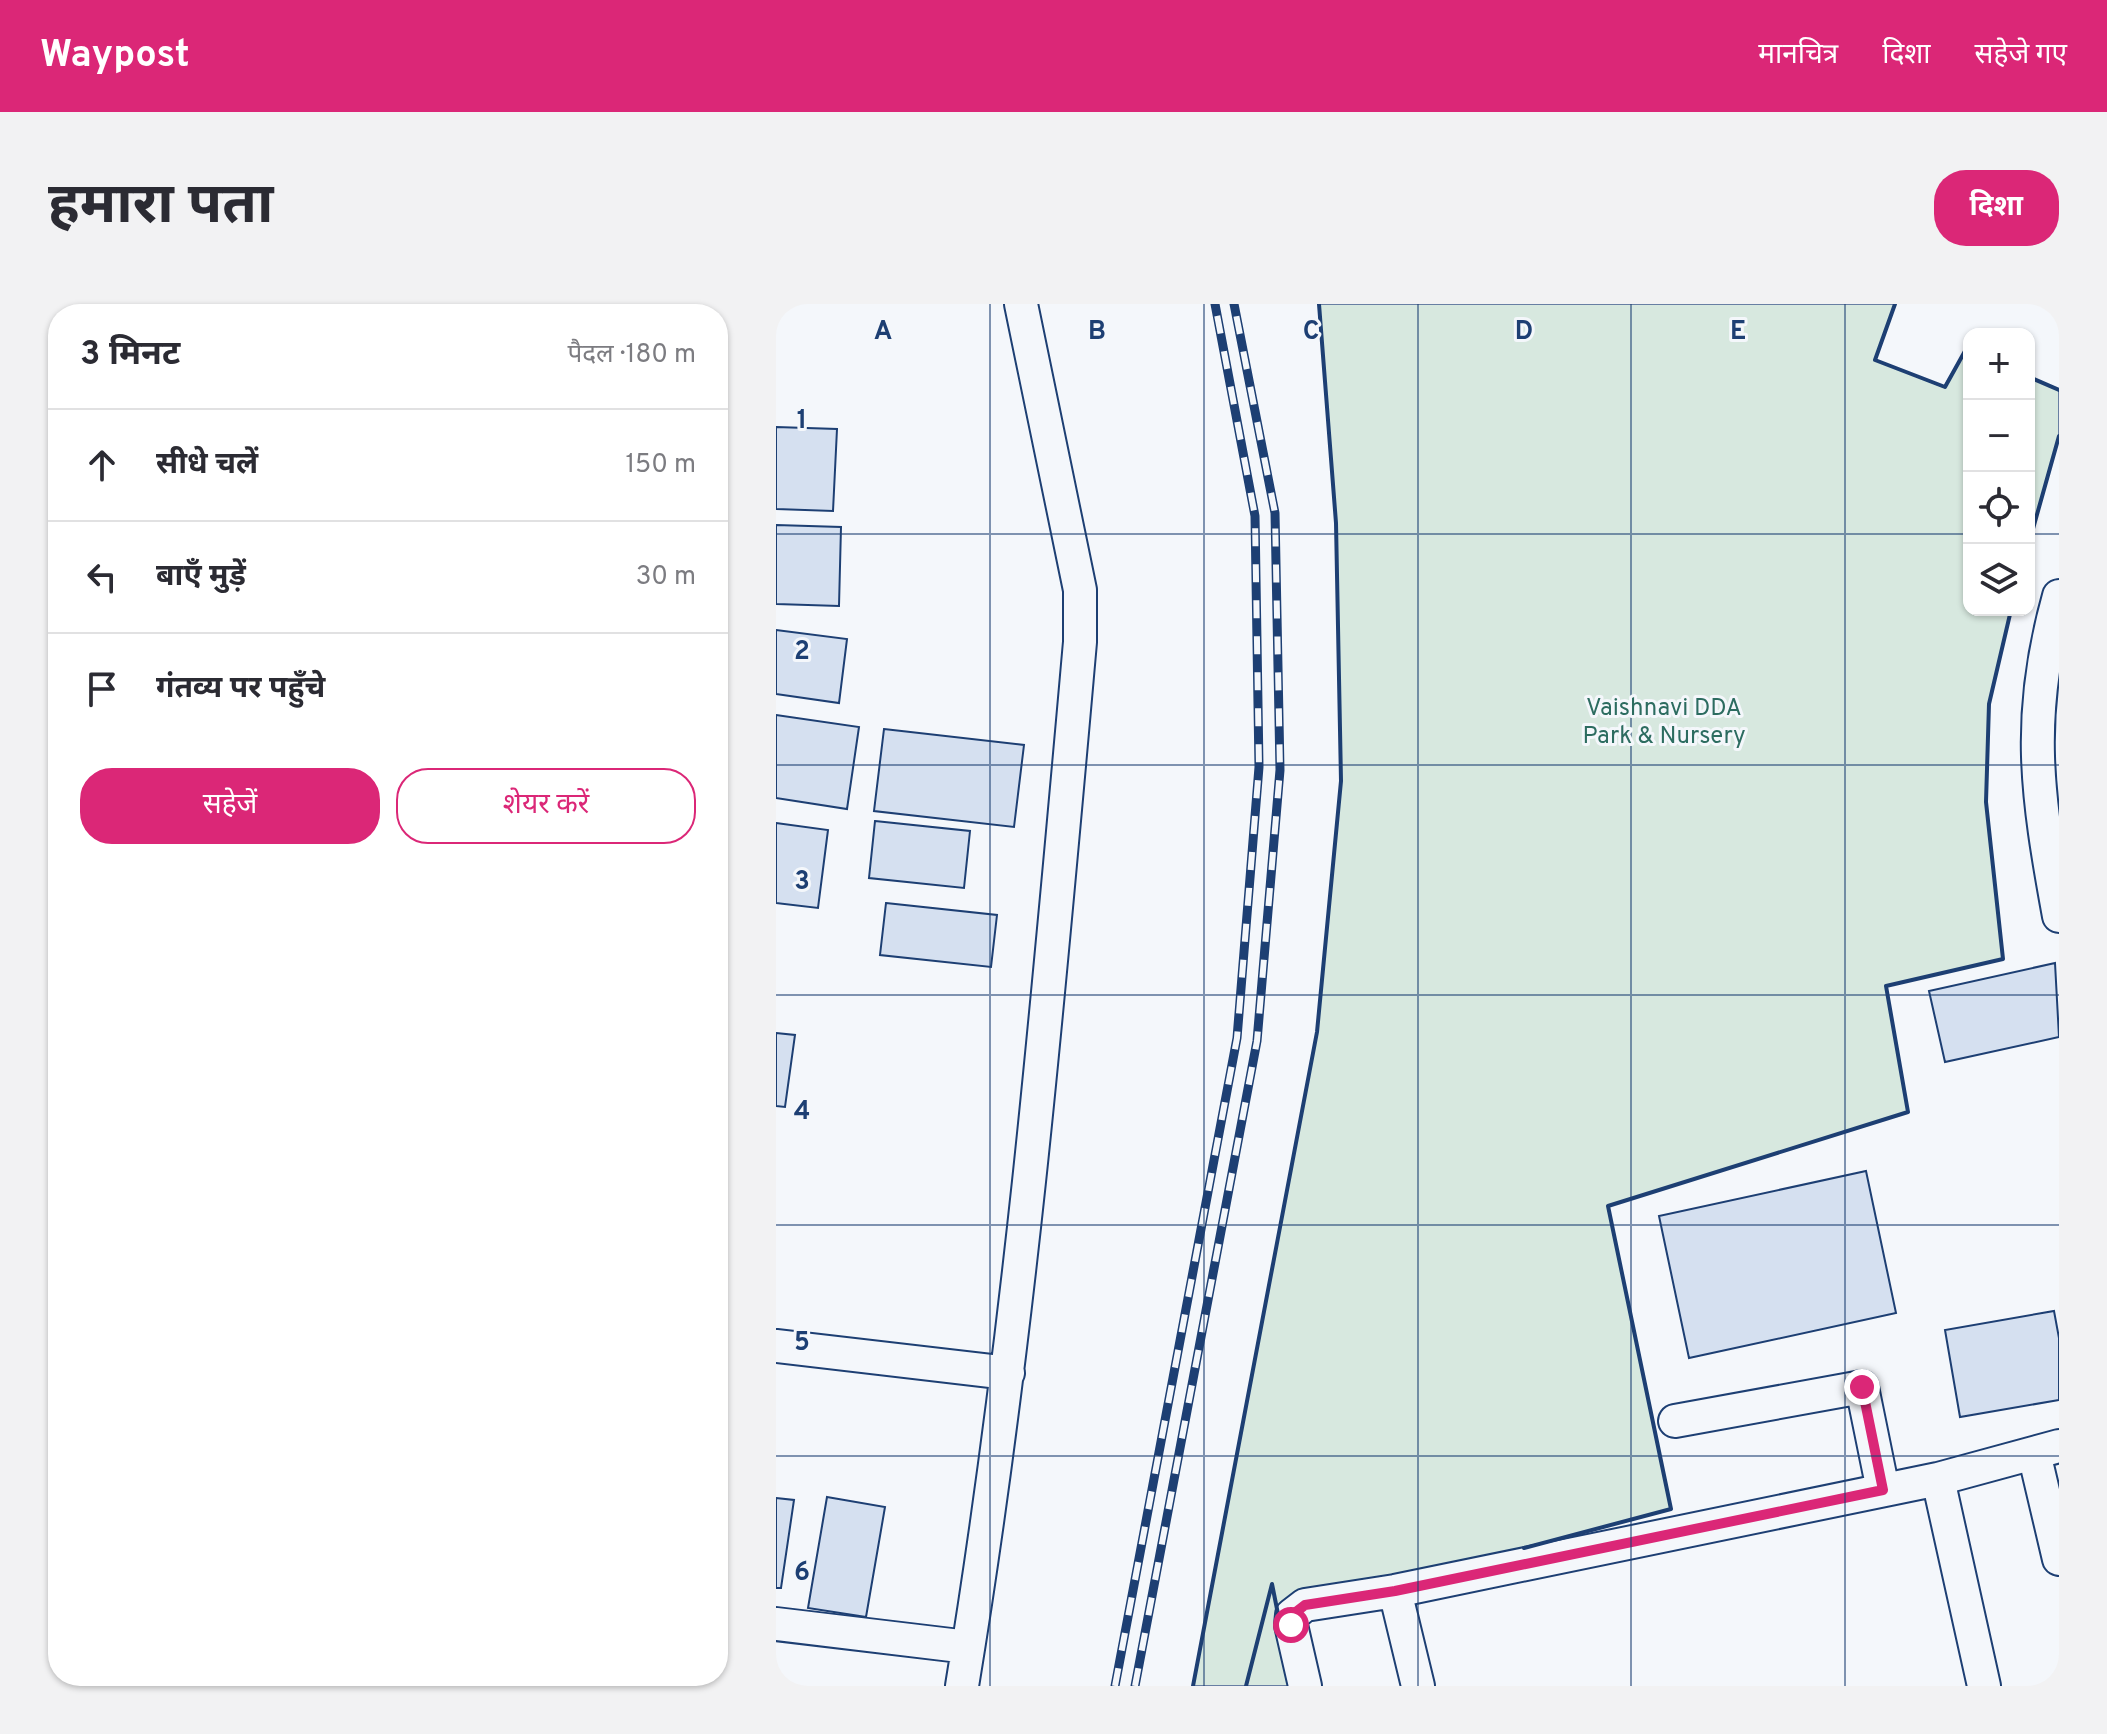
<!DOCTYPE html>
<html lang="hi">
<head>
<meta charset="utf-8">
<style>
	body { margin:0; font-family:Overpass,"Noto Sans Devanagari",sans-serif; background:#f2f2f3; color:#2b2b33 }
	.controls { position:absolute; right:24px; top:24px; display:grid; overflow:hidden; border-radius:16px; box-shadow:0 2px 6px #0004 }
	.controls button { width:72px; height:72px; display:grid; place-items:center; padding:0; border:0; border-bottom:2px solid #e1e1e2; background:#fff; color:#2b2b33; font:40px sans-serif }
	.stop { position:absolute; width:24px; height:24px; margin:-18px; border:6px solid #db2777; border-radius:50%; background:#fff }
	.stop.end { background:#db2777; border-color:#fff; box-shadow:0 2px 8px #0008 }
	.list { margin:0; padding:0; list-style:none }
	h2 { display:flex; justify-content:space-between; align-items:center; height:104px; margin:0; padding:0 32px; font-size:34px }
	h2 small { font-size:26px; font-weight:400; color:#7c7c81 }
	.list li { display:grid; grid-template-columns:52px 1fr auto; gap:24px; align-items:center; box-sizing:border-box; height:112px; padding:0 32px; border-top:2px solid #e1e1e2 }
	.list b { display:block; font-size:30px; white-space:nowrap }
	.list em { font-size:26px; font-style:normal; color:#7c7c81 }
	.actions { display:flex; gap:16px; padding:24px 32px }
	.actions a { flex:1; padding:18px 0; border:2px solid #db2777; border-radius:32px; text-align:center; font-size:28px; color:#db2777 }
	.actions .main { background:#db2777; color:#fff }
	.icon { flex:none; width:44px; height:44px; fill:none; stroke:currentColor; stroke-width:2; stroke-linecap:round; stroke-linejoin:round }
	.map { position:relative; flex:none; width:1283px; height:1382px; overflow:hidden; border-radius:32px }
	header { display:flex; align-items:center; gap:48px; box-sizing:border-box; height:112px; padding:0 40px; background:#db2777; color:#fff }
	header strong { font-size:38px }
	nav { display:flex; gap:44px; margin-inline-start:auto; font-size:28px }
	.intro { display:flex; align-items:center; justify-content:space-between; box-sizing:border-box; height:192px; padding:0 48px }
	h1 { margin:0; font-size:56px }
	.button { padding:20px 36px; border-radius:32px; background:#db2777; color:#fff; font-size:28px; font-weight:700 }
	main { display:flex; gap:48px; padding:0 48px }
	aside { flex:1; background:#fff; border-radius:32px; box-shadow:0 2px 6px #0004 }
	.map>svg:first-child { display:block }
	.green { fill:#d7e8df; stroke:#687fa3; stroke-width:2 }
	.building { fill:#d5e0f0; stroke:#1d3f73; stroke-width:2 }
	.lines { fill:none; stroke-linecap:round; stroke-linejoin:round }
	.minor-casing { stroke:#1d3f73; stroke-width:36 }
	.minor { stroke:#f4f7fb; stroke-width:32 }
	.rail-casing { stroke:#1d3f73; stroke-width:9 }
	.rail { stroke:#f4f7fb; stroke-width:6; stroke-dasharray:18; stroke-linecap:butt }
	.wall { stroke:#1d3f73; stroke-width:4 }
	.route { stroke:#db2777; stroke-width:10 }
	.grid { fill:none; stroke:#1d3f73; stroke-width:2; stroke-opacity:0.55 }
	.labels { text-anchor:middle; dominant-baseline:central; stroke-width:6; stroke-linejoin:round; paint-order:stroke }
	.park-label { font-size:24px; fill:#2c6c60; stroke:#f4f7fb }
	.grid-label { font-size:26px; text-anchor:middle; font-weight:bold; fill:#1d3f73; stroke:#f4f7fb; stroke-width:6; stroke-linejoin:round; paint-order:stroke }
</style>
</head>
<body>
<header>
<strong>Waypost</strong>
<nav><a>मानचित्र</a><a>दिशा</a><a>सहेजे गए</a></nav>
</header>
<div class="intro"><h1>हमारा पता</h1><a class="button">दिशा</a></div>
<main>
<aside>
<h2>3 मिनट<small>पैदल · 180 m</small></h2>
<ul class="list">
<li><svg class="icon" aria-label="ahead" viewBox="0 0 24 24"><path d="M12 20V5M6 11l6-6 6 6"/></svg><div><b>सीधे चलें</b></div><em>150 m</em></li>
<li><svg class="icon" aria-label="left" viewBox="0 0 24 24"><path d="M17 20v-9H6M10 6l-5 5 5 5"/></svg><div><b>बाएँ मुड़ें</b></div><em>30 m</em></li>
<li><svg class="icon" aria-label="arrive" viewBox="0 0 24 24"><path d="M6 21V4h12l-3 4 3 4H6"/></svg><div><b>गंतव्य पर पहुँचे</b></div></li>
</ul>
<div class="actions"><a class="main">सहेजें</a><a>शेयर करें</a></div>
</aside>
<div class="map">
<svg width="1283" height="1382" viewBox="0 0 1283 1382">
	<rect width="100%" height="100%" fill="#f4f7fb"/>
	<path class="green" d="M543,0H1119L1099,56L1168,83L1189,47L1193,49V306H1235L1213,400L1210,498L1227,655L1110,682L1132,808L832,902L895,1205L524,1304L537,1382H417L541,728L565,477L560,219Z
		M1253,73L1283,86V132L1253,239Z"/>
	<path class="building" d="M0,123L61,125L57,207L0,205Z
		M0,221L65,223L63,302L0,300Z
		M0,326L71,335L63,399L0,390Z
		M0,411L83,423L71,505L0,494Z
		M108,425L248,441L238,523L98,507Z
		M99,517L194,527L188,584L93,574Z
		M0,519L52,526L42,604L0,599Z
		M110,599L221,611L215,663L104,651Z
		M1279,659L1283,733L1169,758L1153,687Z
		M0,729L19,731L9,803L0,802Z
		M1090,867L1120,1009L913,1054L883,912Z
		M1278,1007L1283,1034V1096L1184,1113L1169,1026Z
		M51,1193L109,1203L90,1313L32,1304Z
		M0,1194L18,1196L5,1284H0Z"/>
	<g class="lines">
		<defs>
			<path id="minor" d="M1283,292C1249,413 1261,492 1283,612
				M0,1042L232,1069
				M899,1117L1086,1083L1107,1186
				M1258,1149L1283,1255
				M1162,1175L1208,1382
				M619,1287L642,1382
				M0,1320L192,1343
				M186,1382C243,1036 273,687 304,338V286L245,0
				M529,1382L515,1321L516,1311L529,1301L619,1287L1162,1175L1283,1142"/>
		</defs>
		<use href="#minor" class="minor-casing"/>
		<use href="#minor" class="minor"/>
		<defs>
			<path id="rail" d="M339,1382L461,734L483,463L479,212L439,0
				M359,1382L481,737L504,466L499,209L458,0"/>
		</defs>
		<use href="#rail" class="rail-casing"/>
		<use href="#rail" class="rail"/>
		<path class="wall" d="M1119,0L1099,56L1169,83L1189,47L1193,49
			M1253,73L1283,86
			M1253,239L1283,132
			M748,1244L895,1205L832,902L1132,808L1110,682L1227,655L1210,498L1213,400L1235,306
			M417,1382L541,728L565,477L560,219L543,0
			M470,1382L496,1280L502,1310"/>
	</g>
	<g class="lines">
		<path class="route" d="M515,1321L516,1311L529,1301L619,1287L1107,1186L1086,1083"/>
	</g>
	<path class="grid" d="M214,0V1382M428,0V1382M642,0V1382M855,0V1382M1069,0V1382M0,230H1193M1253,230H1283M0,461H1283M0,691H1283M0,921H1283M0,1152H1283"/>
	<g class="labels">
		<g class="park-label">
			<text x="888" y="405">Vaishnavi DDA<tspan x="888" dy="28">Park &amp; Nursery</tspan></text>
		</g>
	</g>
	<g class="grid-label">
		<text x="107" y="35">A</text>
		<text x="321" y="35">B</text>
		<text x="535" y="35">C</text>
		<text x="748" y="35">D</text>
		<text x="962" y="35">E</text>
		<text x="26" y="124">1</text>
		<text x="26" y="355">2</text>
		<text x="26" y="585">3</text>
		<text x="26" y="815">4</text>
		<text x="26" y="1046">5</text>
		<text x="26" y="1276">6</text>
	</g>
</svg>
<div class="controls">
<button>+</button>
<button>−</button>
<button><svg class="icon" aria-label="locate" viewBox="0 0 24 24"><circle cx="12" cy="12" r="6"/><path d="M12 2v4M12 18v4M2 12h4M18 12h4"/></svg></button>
<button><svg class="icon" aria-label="layers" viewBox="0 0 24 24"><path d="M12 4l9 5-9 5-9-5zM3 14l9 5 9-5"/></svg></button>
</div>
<div class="stop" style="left:515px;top:1321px"></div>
<div class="stop end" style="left:1086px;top:1083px"></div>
</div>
</main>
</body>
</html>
